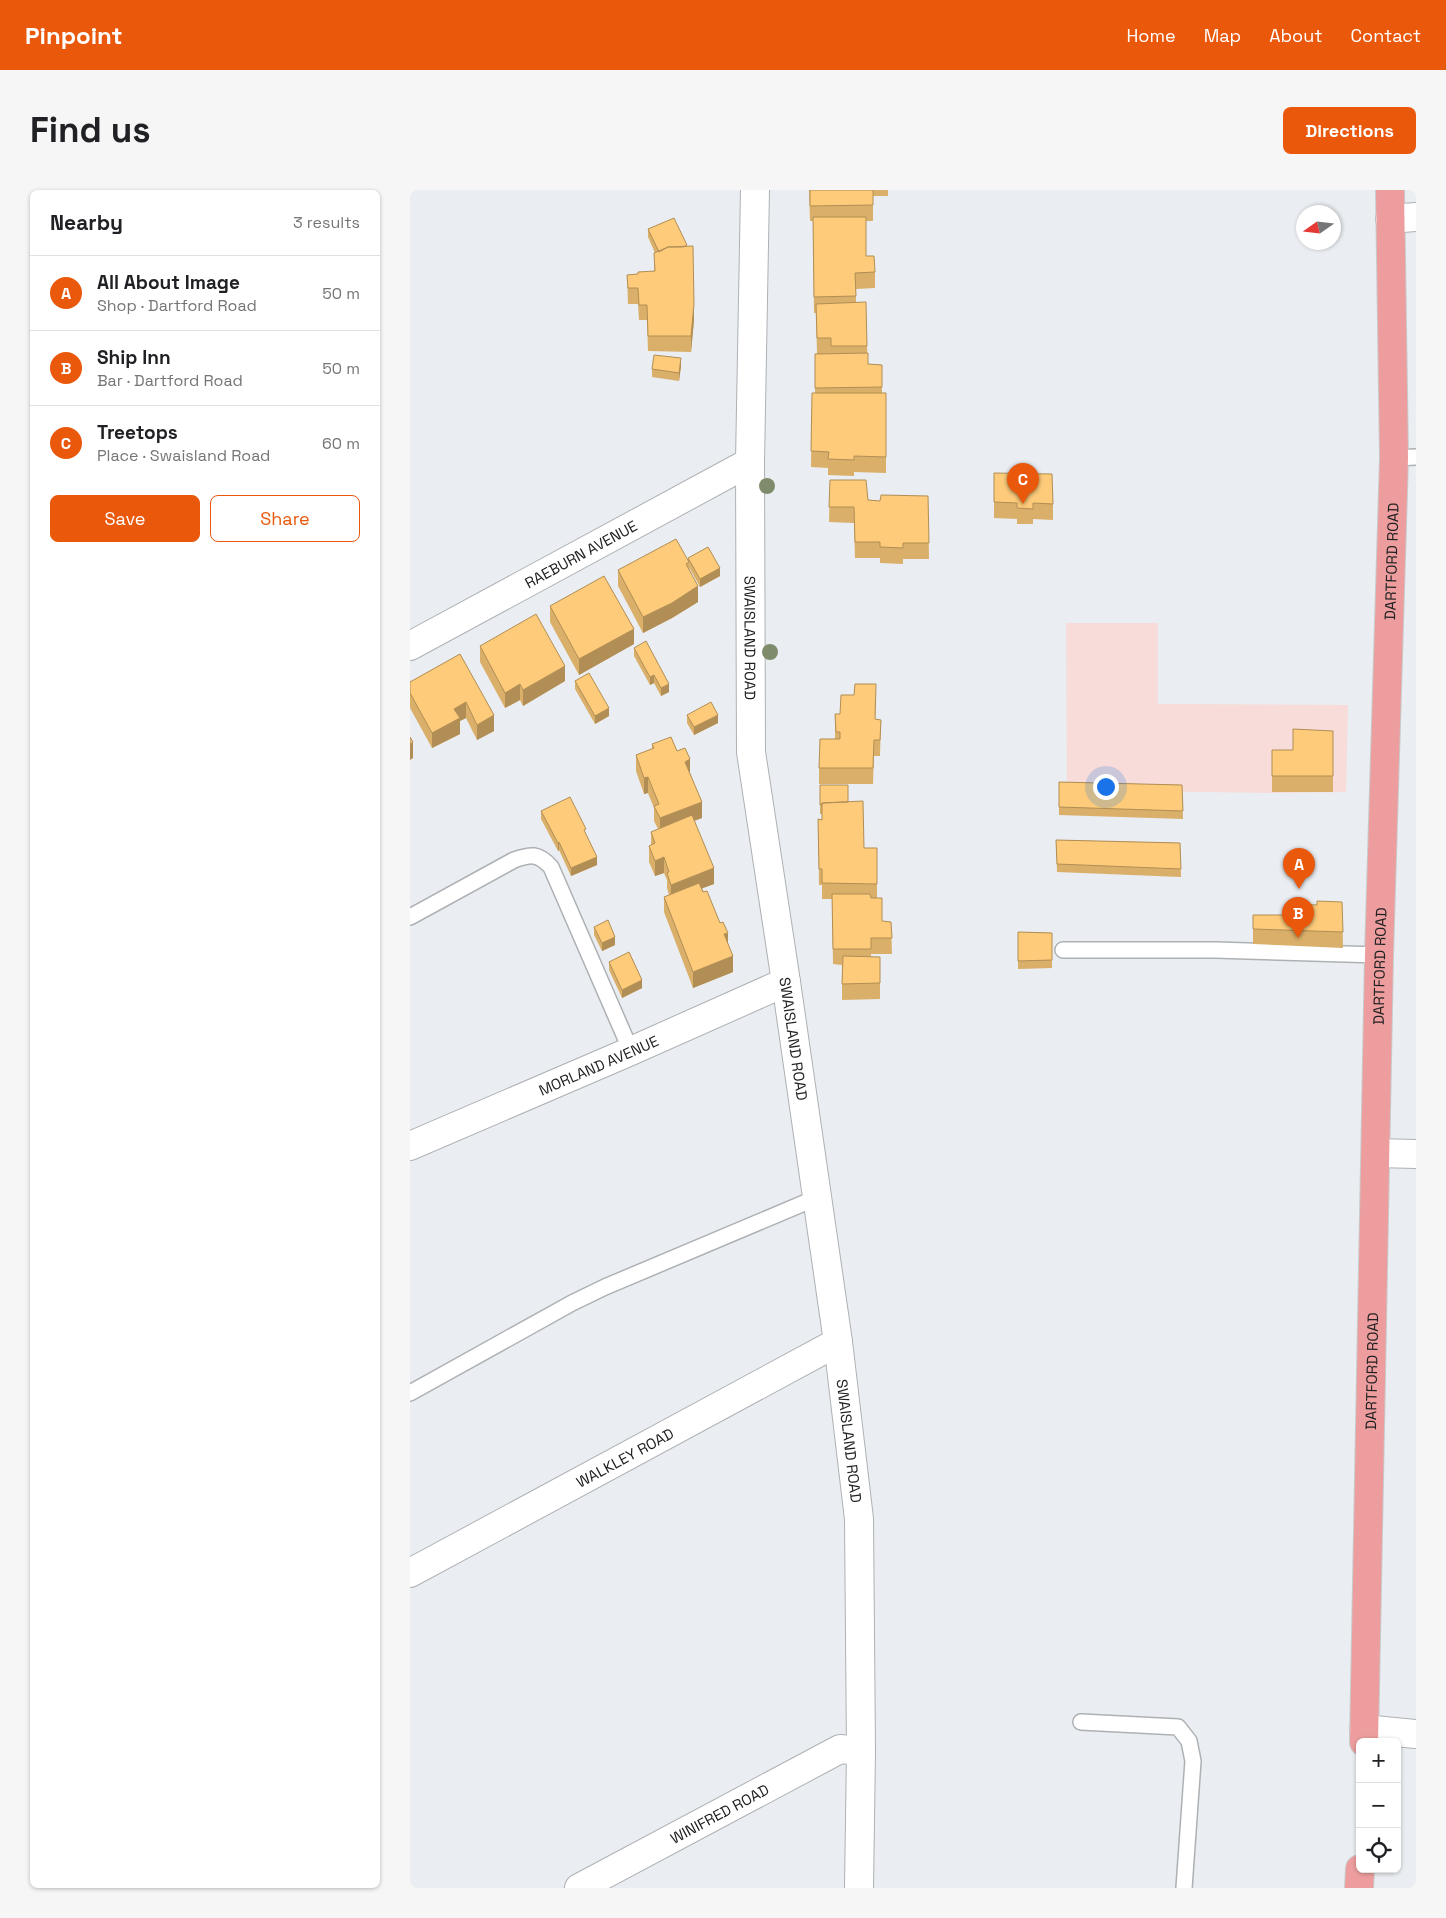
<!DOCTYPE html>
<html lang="en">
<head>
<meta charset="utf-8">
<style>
	body { margin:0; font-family:"Space Grotesk",sans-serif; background:#f6f6f6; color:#202124 }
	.controls { position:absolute; right:15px; bottom:15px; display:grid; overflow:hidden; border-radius:8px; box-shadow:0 1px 4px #0004 }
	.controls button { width:45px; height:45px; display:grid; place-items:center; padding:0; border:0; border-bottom:1px solid #e0e0e0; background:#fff; color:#202124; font:25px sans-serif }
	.compass { position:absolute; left:886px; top:15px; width:45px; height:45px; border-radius:50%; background:#fff; box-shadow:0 1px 4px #0004; rotate:256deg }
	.you { position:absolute; left:695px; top:596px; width:18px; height:18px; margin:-12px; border:4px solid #fff; border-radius:50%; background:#1a73e8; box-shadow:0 0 0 8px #1a73e833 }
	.badge { display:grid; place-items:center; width:32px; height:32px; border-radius:50%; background:#ea580c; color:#fff; font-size:16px; font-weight:700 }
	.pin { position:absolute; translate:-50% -41px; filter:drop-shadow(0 1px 2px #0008) }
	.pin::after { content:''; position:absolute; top:26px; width:18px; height:15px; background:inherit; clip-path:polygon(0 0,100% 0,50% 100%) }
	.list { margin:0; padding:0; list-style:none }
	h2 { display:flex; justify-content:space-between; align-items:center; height:65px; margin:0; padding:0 20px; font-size:21px }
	h2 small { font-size:16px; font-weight:400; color:#757577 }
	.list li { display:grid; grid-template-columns:32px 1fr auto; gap:15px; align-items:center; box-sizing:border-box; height:75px; padding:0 20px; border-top:1px solid #e0e0e0 }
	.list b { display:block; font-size:19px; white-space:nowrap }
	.list p { margin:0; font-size:16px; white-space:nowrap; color:#757577 }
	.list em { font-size:16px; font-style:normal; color:#757577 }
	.actions { display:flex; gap:10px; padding:15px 20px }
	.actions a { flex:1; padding:11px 0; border:1px solid #ea580c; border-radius:8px; text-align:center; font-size:18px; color:#ea580c }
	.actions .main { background:#ea580c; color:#fff }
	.icon { flex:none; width:28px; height:28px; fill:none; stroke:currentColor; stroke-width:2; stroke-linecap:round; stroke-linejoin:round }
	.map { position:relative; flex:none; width:1006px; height:1698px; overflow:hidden; border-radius:8px }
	header { display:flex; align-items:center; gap:30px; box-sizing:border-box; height:70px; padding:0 25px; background:#ea580c; color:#fff }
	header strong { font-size:24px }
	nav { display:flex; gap:28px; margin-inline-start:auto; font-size:18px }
	.intro { display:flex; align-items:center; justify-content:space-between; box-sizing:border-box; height:120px; padding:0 30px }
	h1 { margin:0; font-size:35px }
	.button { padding:12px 22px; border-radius:8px; background:#ea580c; color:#fff; font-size:18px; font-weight:700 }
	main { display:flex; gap:30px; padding:0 30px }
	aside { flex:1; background:#fff; border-radius:8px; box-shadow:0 1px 4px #0004 }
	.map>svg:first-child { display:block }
	.industrial { fill:#f7dcd9 }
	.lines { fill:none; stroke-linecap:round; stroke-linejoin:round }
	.service-casing { stroke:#aeb1b4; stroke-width:18 }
	.minor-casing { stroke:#aeb1b4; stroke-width:30 }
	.primary-casing { stroke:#c9caca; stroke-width:30 }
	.service { stroke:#fff; stroke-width:15 }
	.minor { stroke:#fff; stroke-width:28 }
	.primary { stroke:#ed9d9d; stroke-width:28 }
	.tree { fill:#7f8c6c }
	.wall { fill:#daaf69 }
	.shaded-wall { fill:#b18e55 }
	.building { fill:#fdcb7a; stroke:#b18e55 }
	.labels { text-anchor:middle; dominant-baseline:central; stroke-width:4; stroke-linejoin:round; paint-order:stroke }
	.street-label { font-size:15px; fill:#202122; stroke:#fff }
</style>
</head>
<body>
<header>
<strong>Pinpoint</strong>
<nav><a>Home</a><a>Map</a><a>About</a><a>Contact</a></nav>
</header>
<div class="intro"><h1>Find us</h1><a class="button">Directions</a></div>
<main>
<aside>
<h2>Nearby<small>3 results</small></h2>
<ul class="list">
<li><span class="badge">A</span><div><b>All About Image</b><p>Shop · Dartford Road</p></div><em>50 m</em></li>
<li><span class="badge">B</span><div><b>Ship Inn</b><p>Bar · Dartford Road</p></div><em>50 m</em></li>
<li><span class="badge">C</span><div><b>Treetops</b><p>Place · Swaisland Road</p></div><em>60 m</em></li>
</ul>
<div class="actions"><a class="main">Save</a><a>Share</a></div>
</aside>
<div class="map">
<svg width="1006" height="1698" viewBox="0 0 1006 1698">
	<rect width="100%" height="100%" fill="#eaedf1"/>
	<path class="industrial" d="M656,433H748V514L938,515L936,602L862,603L657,600Z"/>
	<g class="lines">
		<defs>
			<path id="service" d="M984,268L1006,267
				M0,727L104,670C121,664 128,663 141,677L221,861
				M653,760H805L969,765
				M0,1203L162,1113L195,1097L406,1008
				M671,1532L768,1537L779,1551L783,1571L774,1698"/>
			<g id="minor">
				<path id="s1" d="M345,0L340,272L341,562L376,792L428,1152L449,1329L451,1561L449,1698"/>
				<path d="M980,29L1006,27"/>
				<path id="s2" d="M0,456L340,272"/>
				<path id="s3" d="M0,956L221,861L376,792"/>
				<path d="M967,963L1006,964"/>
				<path id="s4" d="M0,1383L428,1152"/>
				<path d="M954,1539L1006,1544"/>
				<path id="s5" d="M169,1698L430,1559L451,1561"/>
			</g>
			<g id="primary">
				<path id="s6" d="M954,1552L969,765L984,268L980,0"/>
				<path d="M949,1698L950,1679"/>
			</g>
		</defs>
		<use href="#service" class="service-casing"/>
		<use href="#minor" class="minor-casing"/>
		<use href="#primary" class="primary-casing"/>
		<use href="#service" class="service"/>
		<use href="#minor" class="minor"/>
		<use href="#primary" class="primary"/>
	</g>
	<g class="tree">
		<circle cx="357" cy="296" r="8"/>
		<circle cx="360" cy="462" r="8"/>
	</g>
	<path class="wall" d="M399,0H478V6H463V31H456V66L465,82V98L446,99V113L457,156L458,174L472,175V203H476V283L444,282V286L418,285V278L401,277L402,203H405V164H407L406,123H404L403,31H400Z
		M238,39L277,56L284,130L281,162L238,161L237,130H229L228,114H218L217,85L228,84L244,81L245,63L238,47Z
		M271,176L269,191L242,187V179Z
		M584,283L643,314V330L623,329V334H607V329L584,328Z
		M420,290L458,310L470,311L518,306L519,369H493V374L470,373V368H445L444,333L419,332Z
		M278,368L310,386L290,397L279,377L288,412L262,428L233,443L208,396V380L278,370Z
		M140,416L224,454L169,485L140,432Z
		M70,456L155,491L113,516L110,510L95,518L70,472Z
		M224,458L259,502L251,506L244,493L240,495L224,466Z
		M50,464L84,541L67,550L56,528L50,531V544L22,558L0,518V492Z
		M165,491L199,526L185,534L165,499Z
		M466,510L465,529L471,530L470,566H464L463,594H409V578L425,549V524H430Z
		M277,525L308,533L284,545L277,533Z
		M923,541V602H862V560H883Z
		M242,554L267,561L280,583L292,628L284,630L304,694L292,698L318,754L323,782L283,798L254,722V707L259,705L257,698V690L254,683L245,686L239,672V656L241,655V642L248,639L244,631V618L238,603L234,604L226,581V565L242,559Z
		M649,592L772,595L773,629L649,625Z
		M410,595L454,658H467V708L472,731L481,732L482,764H461V767H470V809L432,810V775L423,774L422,709H412V695H409L408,629L412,630V624H410Z
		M131,621L176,644L187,675L161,686L149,660L148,661L131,629Z
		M646,650L770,653L771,687L647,682Z
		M932,712L933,758L843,754V725H876L880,720L907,715Z
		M184,737L205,755L192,761L184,745Z
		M608,742L642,743V778L608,779Z
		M199,772L232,798L212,808L199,780Z"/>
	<path class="shaded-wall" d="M284,114V130L281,162V146Z
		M271,168V176L269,191V183Z
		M310,378V386L290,397V389Z
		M288,396V412L262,428L233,443V427Z
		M224,439V454L169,485V469Z
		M155,476V491L113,516V500Z
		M244,485V493L240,495V487Z
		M110,494V510L95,518V503Z
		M259,494V502L251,506V498Z
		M56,512V528L50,531V544L22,558V543L44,519Z
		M199,518V526L185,534V526Z
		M84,525V541L67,550V535Z
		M308,525V533L284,545V537Z
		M3,552V568L0,570V554Z
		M280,569V585L275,572Z
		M238,587V603L234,604V588Z
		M292,612V628L250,644V628Z
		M149,652V660L148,661V653Z
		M187,667V675L161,686V678Z
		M254,667V683L245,686V671Z
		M304,678V694L261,710V695Z
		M318,743V758L314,744Z
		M205,747V755L192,761V753Z
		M323,766V782L283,798V782Z
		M232,790V798L212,808V800Z"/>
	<path class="building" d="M400,0H463V15L400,16Z
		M403,27H456V66H464L465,82L445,83L446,106L404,107Z
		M264,28L277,55L273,57H258L249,62L238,39Z
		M283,56L284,114L281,146H238L237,115H229L228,98H218L217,85L228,84V82L245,81L244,63L258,57Z
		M456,112L457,156H421V148H407L406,114Z
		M458,163V174L472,175V197L405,198V164Z
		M244,165L271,168L269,183L242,179Z
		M402,203H476V267L444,266V270L418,269L419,262L401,261Z
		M584,283L642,284L643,314L623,313V319L607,318V313L584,312Z
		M420,290H456L458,310L470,311L471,305L518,306L519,353H493V358L470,357V352H445L444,317H419Z
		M266,349L279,372L276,374L288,396L262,413L233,427L208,380Z
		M298,357L310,378L290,389L278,368Z
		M194,386L224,439L169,469L140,416Z
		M126,424L155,476L113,500L110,494L95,503L70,456Z
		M236,451L259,494L251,498L244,485L240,487L224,458Z
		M50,464L84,525L67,535L56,512L44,519L50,528L22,543L0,503V492Z
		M179,483L199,518L185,526L165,491Z
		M445,494H466L465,529L471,530L470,550H464L463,578H409L410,549H430V542H426L425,524H430L431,505H444Z
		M301,512L308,525L284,537L277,525Z
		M883,539L923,541V586H862V560H883Z
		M0,547L3,552L0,554Z
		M261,547L267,561L275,558L280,569L275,572L292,612L250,628L244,616L249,614L238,587L234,588L226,565L244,558L242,554Z
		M649,592L772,595L773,621L649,617Z
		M410,595H438V612L412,613V615H410Z
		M160,607L176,639L174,640L187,667L161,678L149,652L148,653L131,621Z
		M453,611L454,658H467V694L412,693V679H409L408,629L412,630V613Z
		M282,625L304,678L261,695L257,683L259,682L254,667L245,671L239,656L245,653L241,642Z
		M646,650L770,653L771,679L647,674Z
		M289,693L293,702L297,701L310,733L313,732L318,743L314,744L323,766L283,782L254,707Z
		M422,704H460L461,708H472V731L481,732L482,748H461V759H423Z
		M907,711L932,712L933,742L843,739V725H876L877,720H880V714L907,715Z
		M198,730L205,747L192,753L184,737Z
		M608,742L642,743V770L608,771Z
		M219,762L232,790L212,800L199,772Z
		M433,766L470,767V793L432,794Z"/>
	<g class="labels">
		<g class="street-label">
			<text stroke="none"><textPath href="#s2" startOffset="194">RAEBURN AVENUE</textPath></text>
			<text stroke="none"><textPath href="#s6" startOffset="1181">DARTFORD ROAD</textPath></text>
			<text stroke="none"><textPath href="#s1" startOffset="448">SWAISLAND ROAD</textPath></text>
			<text stroke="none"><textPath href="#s6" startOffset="776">DARTFORD ROAD</textPath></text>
			<text stroke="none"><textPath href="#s1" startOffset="852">SWAISLAND ROAD</textPath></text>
			<text stroke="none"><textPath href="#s3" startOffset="205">MORLAND AVENUE</textPath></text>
			<text stroke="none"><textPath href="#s6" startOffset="371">DARTFORD ROAD</textPath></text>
			<text stroke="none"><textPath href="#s1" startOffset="1258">SWAISLAND ROAD</textPath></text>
			<text stroke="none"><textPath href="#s4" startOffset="244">WALKLEY ROAD</textPath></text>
			<text stroke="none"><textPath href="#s5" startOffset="159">WINIFRED ROAD</textPath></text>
		</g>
	</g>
</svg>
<div class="controls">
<button>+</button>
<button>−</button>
<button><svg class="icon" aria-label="locate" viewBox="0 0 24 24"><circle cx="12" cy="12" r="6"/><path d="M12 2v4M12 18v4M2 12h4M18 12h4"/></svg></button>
</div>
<svg class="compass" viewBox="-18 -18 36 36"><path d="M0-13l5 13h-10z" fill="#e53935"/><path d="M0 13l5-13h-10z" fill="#757577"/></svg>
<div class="you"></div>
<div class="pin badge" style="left:889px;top:699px">A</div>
<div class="pin badge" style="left:888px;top:748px">B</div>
<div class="pin badge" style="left:613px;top:314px">C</div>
</div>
</main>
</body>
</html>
